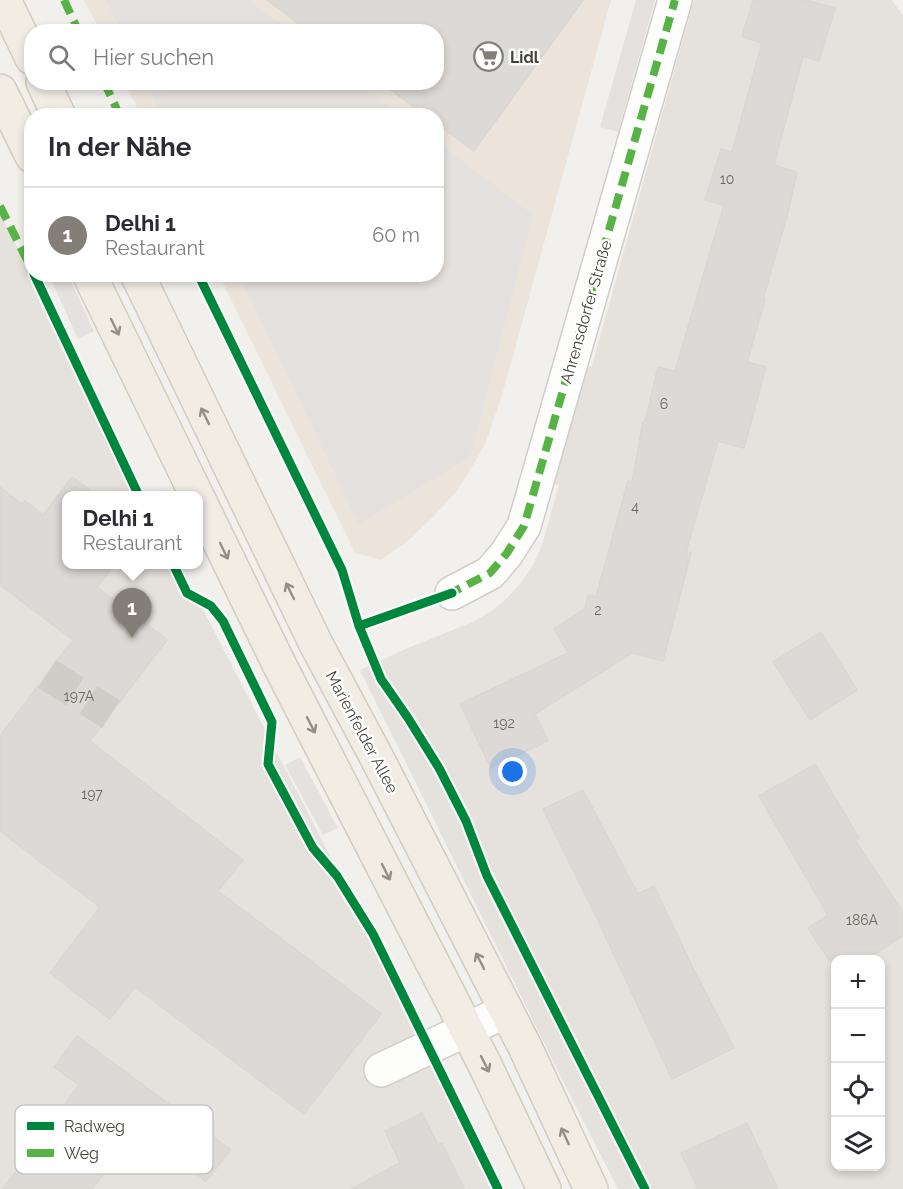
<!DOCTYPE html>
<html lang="de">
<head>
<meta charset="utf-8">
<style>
	body { margin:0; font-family:Raleway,sans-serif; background:#f2f2f3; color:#2b2b33 }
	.controls { position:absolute; right:18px; bottom:18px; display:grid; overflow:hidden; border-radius:12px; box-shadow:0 3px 9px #0003 }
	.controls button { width:54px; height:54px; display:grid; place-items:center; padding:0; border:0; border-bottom:2px solid #e1e1e2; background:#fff; color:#2b2b33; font:30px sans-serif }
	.you { position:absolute; left:513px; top:772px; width:21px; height:21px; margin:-15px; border:4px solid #fff; border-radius:50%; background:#1a73e8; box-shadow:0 0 0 9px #1a73e833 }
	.badge { display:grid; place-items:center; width:39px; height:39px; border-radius:50%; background:#847e78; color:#fff; font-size:20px; font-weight:700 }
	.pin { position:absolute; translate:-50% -50px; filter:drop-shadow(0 2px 3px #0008) }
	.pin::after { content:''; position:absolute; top:32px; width:21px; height:18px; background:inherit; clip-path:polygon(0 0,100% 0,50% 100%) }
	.popup { position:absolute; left:62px; top:491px; width:141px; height:78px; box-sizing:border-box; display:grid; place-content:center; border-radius:12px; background:#fff; filter:drop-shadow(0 2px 4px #0005); font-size:20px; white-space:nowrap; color:#7c7c81 }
	.popup b { font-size:22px; color:#2b2b33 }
	.popup::after { content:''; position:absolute; left:50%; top:100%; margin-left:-12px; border:12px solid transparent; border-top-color:#fff }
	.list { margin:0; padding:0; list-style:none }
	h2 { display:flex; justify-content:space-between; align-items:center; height:78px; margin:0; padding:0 24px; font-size:26px }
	h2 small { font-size:20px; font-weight:400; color:#7c7c81 }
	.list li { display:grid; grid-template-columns:39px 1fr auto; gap:18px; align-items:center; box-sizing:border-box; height:96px; padding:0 24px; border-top:2px solid #e1e1e2 }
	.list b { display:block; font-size:22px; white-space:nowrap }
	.list p { margin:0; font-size:20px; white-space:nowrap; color:#7c7c81 }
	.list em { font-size:20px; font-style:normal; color:#7c7c81 }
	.icon { flex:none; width:33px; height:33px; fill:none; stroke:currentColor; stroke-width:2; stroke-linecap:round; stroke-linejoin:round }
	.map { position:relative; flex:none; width:903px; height:1189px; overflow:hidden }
	.search { position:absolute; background:#fff; box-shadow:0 3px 9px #0003; left:24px; top:24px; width:420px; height:66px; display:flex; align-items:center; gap:15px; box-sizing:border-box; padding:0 21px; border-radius:24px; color:#7c7c81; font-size:22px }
	.panel { position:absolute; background:#fff; box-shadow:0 3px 9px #0003; left:24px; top:108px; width:420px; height:174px; border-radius:24px }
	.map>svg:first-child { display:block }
	.residential { fill:#e5e1dc; fill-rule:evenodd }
	.commercial { fill:#ece4da }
	.parking { fill:#e4e1de }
	.building { fill:#dcd9d6; stroke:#dad7d3; stroke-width:1.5 }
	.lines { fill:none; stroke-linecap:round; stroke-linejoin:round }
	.minor-tunnel { stroke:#d0cdc9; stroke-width:33; stroke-dasharray:33 16; stroke-linecap:butt }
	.minor-casing { stroke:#d0cecb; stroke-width:36 }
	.major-casing { stroke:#d3cbbc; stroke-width:36 }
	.minor { stroke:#fdfdfc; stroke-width:33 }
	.major { stroke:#f1ede5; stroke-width:33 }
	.quiet { stroke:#57b346; stroke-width:8; stroke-dasharray:15 8; stroke-linecap:butt }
	.cycleway-casing { stroke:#fff; stroke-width:13 }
	.cycleway { stroke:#00873e; stroke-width:9 }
	.oneway { stroke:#948e86 }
	.labels { text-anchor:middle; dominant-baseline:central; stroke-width:5; stroke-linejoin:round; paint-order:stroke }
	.number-label { font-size:14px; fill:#6e6861 }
	.poi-label { font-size:16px; font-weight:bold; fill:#484139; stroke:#fff; text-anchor:start }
	.street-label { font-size:16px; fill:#484139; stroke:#fff }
	.key { fill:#fff; stroke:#c8c6c4; stroke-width:1.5 }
	.key-label { font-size:16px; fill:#484139 }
</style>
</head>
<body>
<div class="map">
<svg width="903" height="1189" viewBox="0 0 903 1189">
	<rect width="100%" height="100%" fill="#f2f0ed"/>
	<path class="residential" d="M694,0H892L903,16V1189H618L560,1075L360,670L403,650L475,621L494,609L508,597L523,580L533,565L542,545ZM836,960H880V1166H836Z
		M0,214L145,495L66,496V564L180,565L502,1189H0Z"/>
	<path class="commercial" d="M84,0H611L503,392L486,442L475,462L456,492L433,517L410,539L381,560L355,553L219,275L436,274V116L141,115L125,83L436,82V32L100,31Z"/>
	<path class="parking" d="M106,0H249L290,31H121Z
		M636,0H655L618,132L600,127Z
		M146,83H358L402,115H162Z
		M437,142L533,215L470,457L359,524L239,275L436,274Z
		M49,275H68L94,331L78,339Z
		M578,363L592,367L559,485L545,481Z
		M300,757L338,828L323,835L285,765Z"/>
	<path class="building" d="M267,0H583L474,151L436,123V116H426L380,82H436V32H310Z
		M753,0H805L835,8L819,61L803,56L774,165L797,172L788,212L763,299L765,300L747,362L766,367L744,448L718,441L686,552L691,553L663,661L632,653L535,714L548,741L491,768L460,704L568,653L554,629L585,609L588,595L596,597L628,481L632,482L643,422H645L658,367L675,371L724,205L705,200L721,149L732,152L762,43L742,37Z
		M72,477L97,495H66V564H115L97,587L167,640L90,741L243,860L218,891L381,1014L304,1114L135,987L110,1019L50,973L100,907L0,831V736L73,640L0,585V487L22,504L25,501L43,515Z
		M821,632L857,690L810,720L773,662Z
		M815,764L859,838L855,840L903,912V935L866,960H829L808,928L828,915L759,796Z
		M583,790L638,894L654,886L692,966L734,1048L672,1079L595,914L543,809Z
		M77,1036L231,1150L206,1181L138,1130L92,1189H3L79,1085L54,1067Z
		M422,1113L438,1145L442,1143L464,1189H351L400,1163L385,1131Z
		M747,1123L778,1189H698L681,1153Z"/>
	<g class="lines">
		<path class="minor-tunnel" d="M47,674L111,714"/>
		<defs>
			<path id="minor" d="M452,593L490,573L507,553L524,526L675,0
				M381,1070L506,1011"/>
			<path id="major" d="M4,0L32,58
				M43,82L59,116
				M0,91L32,156
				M89,274L197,496
				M137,274L316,644L377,758L525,1047L591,1189
				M198,498L279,664L485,1065L544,1189"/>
		</defs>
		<use href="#minor" class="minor-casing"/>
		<use href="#major" class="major-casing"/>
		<use href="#minor" class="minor"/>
		<use href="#major" class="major"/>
		<path class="quiet" d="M64,0L79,32
			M104,82L120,116
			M0,206L32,270
			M447,595L490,573L507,553L524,526L675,0"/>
		<defs>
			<path id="cycleway" d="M34,274L139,496
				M198,274L342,570L359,626L381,679L408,718L439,768L466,821L487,876L645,1189
				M173,564L187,593L211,606L223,621L272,722L268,764L313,848L337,876L373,934L498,1189
				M359,626L452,593"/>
		</defs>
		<use href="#cycleway" class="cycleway-casing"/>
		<use href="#cycleway" class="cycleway"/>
	</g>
	<defs><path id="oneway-shaft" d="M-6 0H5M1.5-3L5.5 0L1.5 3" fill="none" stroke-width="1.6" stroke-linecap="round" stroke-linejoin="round" transform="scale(1.5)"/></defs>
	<g class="oneway">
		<use href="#oneway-shaft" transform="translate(115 327) rotate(64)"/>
		<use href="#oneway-shaft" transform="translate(205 416) rotate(-116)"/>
		<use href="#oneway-shaft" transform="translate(224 551) rotate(64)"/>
		<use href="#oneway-shaft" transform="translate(290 591) rotate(-116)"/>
		<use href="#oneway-shaft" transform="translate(311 725) rotate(63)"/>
		<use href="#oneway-shaft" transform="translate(386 872) rotate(63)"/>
		<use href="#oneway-shaft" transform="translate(480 961) rotate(-117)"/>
		<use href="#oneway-shaft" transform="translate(485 1064) rotate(63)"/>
		<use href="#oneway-shaft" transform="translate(565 1136) rotate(-115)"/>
	</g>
	<defs>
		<symbol id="supermarket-ring" viewBox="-11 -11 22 22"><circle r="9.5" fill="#fff" stroke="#847e78" stroke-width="1.5"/><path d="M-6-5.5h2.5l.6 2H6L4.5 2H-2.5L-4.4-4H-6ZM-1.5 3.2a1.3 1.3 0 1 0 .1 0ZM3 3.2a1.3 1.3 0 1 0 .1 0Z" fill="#847e78"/></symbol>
	</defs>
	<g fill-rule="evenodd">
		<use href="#supermarket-ring" x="472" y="40" width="33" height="33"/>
	</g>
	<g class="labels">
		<g class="number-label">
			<text x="727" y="179">10</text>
			<text x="664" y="404">6</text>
			<text x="635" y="507">4</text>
			<text x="598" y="610">2</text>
			<text x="79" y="696">197A</text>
			<text x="504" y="723">192</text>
			<text x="92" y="794">197</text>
			<text x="862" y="920">186A</text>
		</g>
		<g class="poi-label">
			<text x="510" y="57">Lidl</text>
		</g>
		<g class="street-label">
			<text transform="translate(586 312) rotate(-74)">Ahrensdorfer Straße</text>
			<text transform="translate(362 732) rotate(62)">Marienfelder Allee</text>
		</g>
	</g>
	<rect x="15" y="1105" width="198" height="69" rx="9" class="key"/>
	<rect x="27" y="1122" width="27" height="8" fill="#00873e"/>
	<rect x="27" y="1149" width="27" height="8" fill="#57b346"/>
	<g class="key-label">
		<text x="64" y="1132">Radweg</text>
		<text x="64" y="1159">Weg</text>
	</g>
</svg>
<div class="controls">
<button>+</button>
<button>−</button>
<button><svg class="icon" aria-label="locate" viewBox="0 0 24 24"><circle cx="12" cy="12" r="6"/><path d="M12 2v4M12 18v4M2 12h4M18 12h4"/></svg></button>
<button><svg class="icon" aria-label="layers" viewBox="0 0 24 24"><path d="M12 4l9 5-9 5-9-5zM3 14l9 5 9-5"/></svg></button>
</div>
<div class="you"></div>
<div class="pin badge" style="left:132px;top:638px">1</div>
<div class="popup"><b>Delhi 1</b>Restaurant</div>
<div class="search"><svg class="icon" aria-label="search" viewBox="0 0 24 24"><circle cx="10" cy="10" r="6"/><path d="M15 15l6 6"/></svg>Hier suchen</div>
<section class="panel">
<h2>In der Nähe<small></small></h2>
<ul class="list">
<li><span class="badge">1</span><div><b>Delhi 1</b><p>Restaurant</p></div><em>60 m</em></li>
</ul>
</section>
</div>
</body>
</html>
